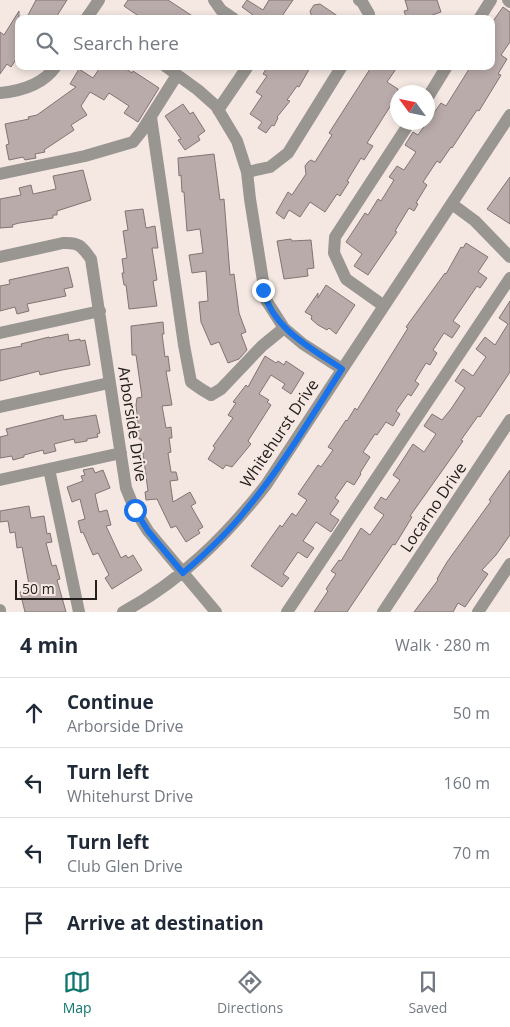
<!DOCTYPE html>
<html lang="en">
<head>
<meta charset="utf-8">
<style>
	body { margin:0; font-family:"Open Sans",sans-serif; background:#f2f2f3; color:#1f2937 }
	.compass { position:absolute; left:390px; top:85px; width:45px; height:45px; border-radius:50%; background:#fff; box-shadow:0 2px 8px #0003; rotate:303deg }
	.scale { position:absolute; left:15px; bottom:12px; width:82px; box-sizing:border-box; padding-left:5px; border:2px solid #25201e; border-top:0; font-size:14px; line-height:18px; white-space:nowrap; color:#25201e; -webkit-text-stroke:4px #f5e8e2; paint-order:stroke }
	.stop { position:absolute; width:15px; height:15px; margin:-11px; border:4px solid #1a73e8; border-radius:50%; background:#fff }
	.stop.end { background:#1a73e8; border-color:#fff; box-shadow:0 1px 5px #0008 }
	.list { margin:0; padding:0; list-style:none }
	h2 { display:flex; justify-content:space-between; align-items:center; height:65px; margin:0; padding:0 20px; font-size:21px }
	h2 small { font-size:16px; font-weight:400; color:#747a83 }
	.list li { display:grid; grid-template-columns:32px 1fr auto; gap:15px; align-items:center; box-sizing:border-box; height:70px; padding:0 20px; border-top:1px solid #e0e1e3 }
	.list b { display:block; font-size:19px; white-space:nowrap }
	.list p { margin:0; font-size:16px; white-space:nowrap; color:#747a83 }
	.list em { font-size:16px; font-style:normal; color:#747a83 }
	.icon { flex:none; width:28px; height:28px; fill:none; stroke:currentColor; stroke-width:2; stroke-linecap:round; stroke-linejoin:round }
	.map { position:relative; flex:none; width:510px; height:612px; overflow:hidden }
	.search { position:absolute; background:#fff; box-shadow:0 2px 8px #0003; left:15px; right:15px; top:15px; height:55px; display:flex; align-items:center; gap:12px; box-sizing:border-box; padding:0 18px; border-radius:10px; color:#747a83; font-size:19px }
	.sheet { height:345px; background:#fff }
	nav { display:flex; justify-content:space-around; align-items:center; box-sizing:border-box; height:70px; border-top:1px solid #e0e1e3; background:#fff; font-size:14px; color:#747a83 }
	nav a { display:grid; justify-items:center; gap:2px }
	nav .on { color:#0f766e }
	.map>svg:first-child { display:block }
	.building { fill:#b9abaa; stroke:#817473 }
	.lines { fill:none; stroke-linecap:round; stroke-linejoin:round }
	.minor { stroke:#999591; stroke-width:12 }
	.route { stroke:#1a73e8; stroke-width:6 }
	.labels { text-anchor:middle; dominant-baseline:central; stroke-width:4.5; stroke-linejoin:round; paint-order:stroke }
	.street-label { font-size:16px; fill:#25201e; stroke:#f5e8e2 }
</style>
</head>
<body>
<div class="map">
<svg width="510" height="612" viewBox="0 0 510 612">
	<rect width="100%" height="100%" fill="#f5e8e2"/>
	<path class="building" d="M36,0H67L55,19H26Z
		M128,0H168L197,19H143L124,6Z
		M247,0L263,10L269,0H293L280,19H257V18L242,7Z
		M405,0H437L441,12L421,19H407L404,11L408,10Z
		M320,4L342,19H315L312,17L310,11L314,5Z
		M503,7L510,12V42L501,55L507,59L498,74L501,75L479,111L477,110L452,148L451,147L440,163L437,161L423,182L427,185L416,203L418,204L414,211L409,208L395,231L397,232L368,275L354,266L362,254L346,242L365,213L368,215L378,199L381,201L394,180L389,177L397,166L404,170L416,152L405,145L413,132L418,135L441,103L446,106L471,66H491V24Z
		M19,11V55L11,67L7,64L0,74V32L4,35Z
		M101,66H122L132,73L133,71L159,88L138,122L124,113L129,106L109,93L104,100L90,92L81,106L87,115L71,125L74,130L44,150L45,152L35,154L36,158L25,160L23,157L9,160L6,145L9,144L5,124L29,119L28,117L37,115L76,87L70,84L79,69L93,78Z
		M268,66H311L299,87L297,86L287,100L290,101L277,117L278,118L274,126L272,125L266,133L258,128L262,122L250,114L262,96L256,92L267,76L263,74Z
		M372,66H398L387,82L398,89V99L393,106L391,105L367,143L373,146L364,160L361,158L347,181L349,182L340,196L337,194L325,212L310,202L300,217L289,210L284,219L276,213L288,192L292,195L306,174L305,166L308,162L311,160L315,162L332,135L329,133Z
		M183,104L190,114L193,112L205,131L198,136L200,140L185,150L178,140L181,139L165,116Z
		M214,154L220,200L224,199L230,275L234,274L239,313L246,332L241,334L247,350L239,359L228,363L219,342L211,345L201,322L199,302L208,301L206,271L192,273L189,255L203,253L200,229L187,231L184,192H182L181,175L179,176L178,158Z
		M83,170L91,200L57,211V215H53V218L19,223L12,225L13,227L0,228V199L21,195L19,188L31,185L33,194L56,189L53,176Z
		M510,177V224L487,209Z
		M143,209L146,228L155,226L158,248H152L157,280L153,281L157,306L129,309L126,285H124L122,273H124L122,259L127,258L123,231L128,230L125,211Z
		M291,239L292,241L311,240L314,268L307,269L308,276L284,279L277,241Z
		M466,243L488,257L478,272L487,278L480,288L477,286L453,321L460,326L452,338L444,333L433,350L437,353L430,365L426,363L415,381L419,384L411,396L408,394L396,411L400,414L393,426L386,422L377,435L375,434L363,452L370,457L360,473L361,474L354,485L347,481L335,498L339,501L330,514L339,520L331,532L316,522L303,541L314,548L307,558L298,552L283,574L289,578L282,587L251,566L280,525L282,527L292,513L296,516L307,500L298,494L318,465L321,467L333,450L328,447L346,420L347,421L355,408L357,410L408,328L406,327L445,273L446,274L461,247L463,248Z
		M68,267L73,287L64,289L66,296L27,304L29,311L17,314L15,307L0,311V286L10,284L9,280Z
		M326,285L355,305L336,334L329,328L327,330L318,325L311,319L312,316L305,312L318,293V298Z
		M510,301V372L480,417L478,416L461,440L463,441L454,454L410,516L412,517L395,545L393,544L347,612H314L328,591L326,589L336,574L331,571L339,560L341,561L361,528L370,535L384,515L374,508L381,497L386,500L400,480L393,475L413,444L424,452L436,434L424,426L432,414L442,420L451,409L465,388L455,381L463,369L473,376L486,357L476,349L485,337L495,345L508,324L499,318Z
		M163,322L164,334H162L165,357L168,356L170,371H166L172,405L162,406L166,428L171,427L172,438H169L171,452L168,453L171,472H176L178,480L170,481L173,502L190,492L196,503L191,506L203,527L198,530L200,533L186,542L176,526L171,528L157,499L146,500L145,492L148,491L141,439H139L136,405L137,398L142,397L136,355H132L131,326Z
		M68,334L69,341L80,339V341L85,340L90,365L62,370L40,375L39,371L0,381V350L22,346L21,344L49,337V338Z
		M265,356L276,363L278,361L284,365L286,361L304,373L291,394L282,388L285,384L271,375L259,394L269,400L267,402L271,405L248,441L251,444L232,467L226,465L223,469L208,459L215,448L213,446L233,418L228,415L236,403L233,402L246,385L248,387Z
		M63,415L64,420L96,415L100,433L97,434L98,437L87,439V441L75,443L74,439L54,444L56,451L44,454L43,450L24,455V457L13,460L12,456L0,458V437L8,435L6,429Z
		M93,468L95,473L103,470L110,488L95,494L99,512L107,510L111,525L106,526L121,558L126,555L128,558L133,555L142,570L112,589L105,578L109,575L98,553L93,555L83,532L81,533L78,521L85,519L80,499L72,502L67,487L83,481L81,476L85,475L83,470Z
		M510,470V535L496,555L482,570L488,574L465,607L458,603L453,612H414L438,580L437,579L447,562L491,501L489,500Z
		M29,506L31,518L44,516L47,534L50,533L52,542L46,543L52,566L56,565L60,579L57,580L66,612H25L20,592L30,590L22,547L17,548L15,532L10,533L8,521L0,522V511Z"/>
	<g class="lines">
		<path class="minor" d="M214,0L221,10L234,19
			M359,0L362,2L369,14L368,19
			M508,0L510,2
			M86,19L99,0
			M479,19L491,0
			M165,66L198,90L216,106L237,141L247,172L250,199L266,300L284,328L303,344L342,369
			M0,93C21,91 43,85 56,66
			M428,97L447,66
			M218,110L248,66
			M151,117L184,345L191,382L201,389L211,395L221,389L262,346L284,328
			M247,172L270,167L288,153L342,66
			M0,174L85,156L133,142L141,132L177,75
			M452,204L475,221L510,257
			M0,257L63,243C80,242 82,247 91,259L126,488L135,510L148,531L216,612
			M384,306L346,279L334,253L335,237L410,122
			M0,333L100,311
			M0,407L109,383
			M49,469L79,612
			M0,480L121,453
			M0,610V612
			M123,612C181,581 226,536 266,485L510,115
			M287,612L510,278
			M383,612L510,420
			M478,612L510,564"/>
	</g>
	<g class="lines">
		<path class="route" d="M135,510L148,531L183,573C205,554 227,534 245,511C282,467 311,417 342,369C311,348 273,329 263,290"/>
	</g>
	<g class="labels">
		<g class="street-label">
			<text transform="translate(133 424) rotate(81)">Arborside Drive</text>
			<text transform="translate(279 433) rotate(-56)">Whitehurst Drive</text>
			<text transform="translate(433 507) rotate(-56)">Locarno Drive</text>
		</g>
	</g>
</svg>
<svg class="compass" viewBox="-18 -18 36 36"><path d="M0-13l5 13h-10z" fill="#e53935"/><path d="M0 13l5-13h-10z" fill="#747a83"/></svg>
<div class="scale">50 m</div>
<div class="stop" style="left:135px;top:510px"></div>
<div class="stop end" style="left:263px;top:290px"></div>
<div class="search"><svg class="icon" aria-label="search" viewBox="0 0 24 24"><circle cx="10" cy="10" r="6"/><path d="M15 15l6 6"/></svg>Search here</div>
</div>
<section class="sheet">
<h2>4 min<small>Walk · 280 m</small></h2>
<ul class="list">
<li><svg class="icon" aria-label="ahead" viewBox="0 0 24 24"><path d="M12 20V5M6 11l6-6 6 6"/></svg><div><b>Continue</b><p>Arborside Drive</p></div><em>50 m</em></li>
<li><svg class="icon" aria-label="left" viewBox="0 0 24 24"><path d="M17 20v-9H6M10 6l-5 5 5 5"/></svg><div><b>Turn left</b><p>Whitehurst Drive</p></div><em>160 m</em></li>
<li><svg class="icon" aria-label="left" viewBox="0 0 24 24"><path d="M17 20v-9H6M10 6l-5 5 5 5"/></svg><div><b>Turn left</b><p>Club Glen Drive</p></div><em>70 m</em></li>
<li><svg class="icon" aria-label="arrive" viewBox="0 0 24 24"><path d="M6 21V4h12l-3 4 3 4H6"/></svg><div><b>Arrive at destination</b></div></li>
</ul>
</section>
<nav>
<a class="on"><svg class="icon" aria-label="map" viewBox="0 0 24 24"><path d="M3 6l6-2 6 2 6-2v14l-6 2-6-2-6 2zM9 4v14M15 6v14"/></svg>Map</a>
<a><svg class="icon" aria-label="directions" viewBox="0 0 24 24"><path d="M12 3l9 9-9 9-9-9zM9 14v-3h6M13 9l2 2-2 2"/></svg>Directions</a>
<a><svg class="icon" aria-label="saved" viewBox="0 0 24 24"><path d="M7 4h10v16l-5-4-5 4z"/></svg>Saved</a>
</nav>
</body>
</html>
